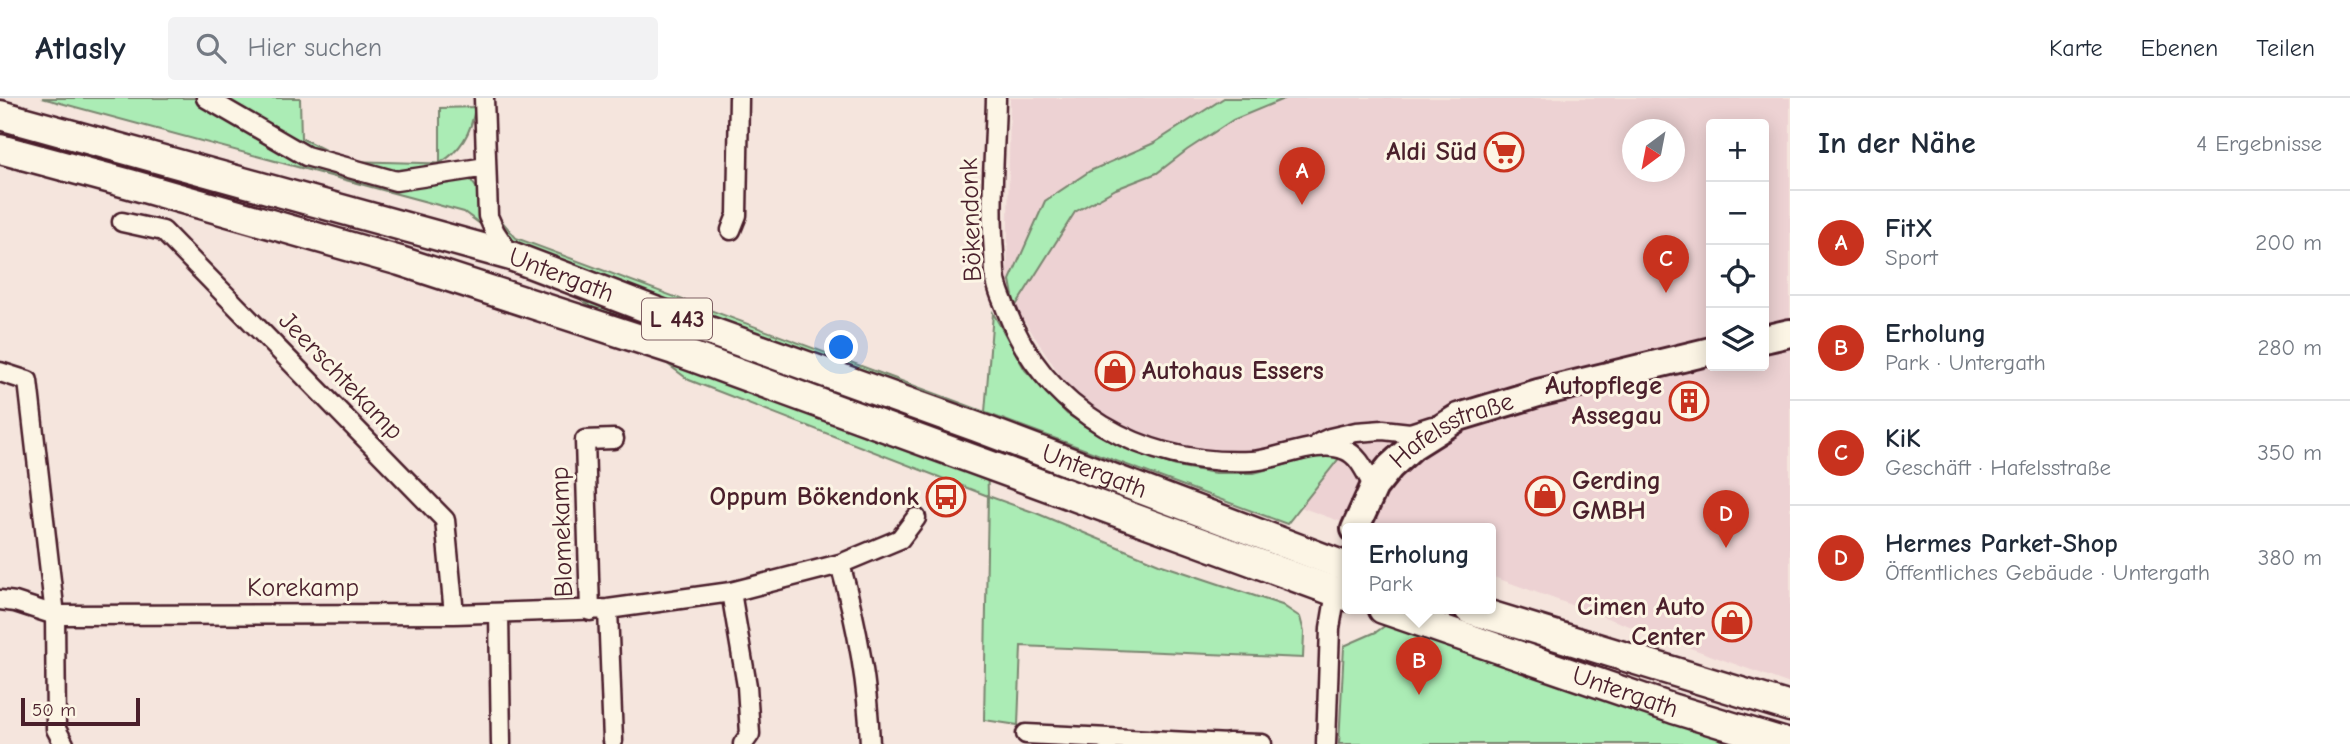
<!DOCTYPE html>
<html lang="de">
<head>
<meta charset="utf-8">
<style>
	body { margin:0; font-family:"Comic Neue",sans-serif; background:#f2f2f3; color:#1f2937 }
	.controls { position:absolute; right:21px; top:21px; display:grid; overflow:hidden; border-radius:7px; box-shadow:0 4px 18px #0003 }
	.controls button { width:63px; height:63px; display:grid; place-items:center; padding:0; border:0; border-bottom:2px solid #e0e1e3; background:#fff; color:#1f2937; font:35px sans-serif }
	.compass { position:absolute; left:1622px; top:21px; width:63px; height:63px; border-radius:50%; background:#fff; box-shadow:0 4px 18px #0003; rotate:212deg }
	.scale { position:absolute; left:21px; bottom:18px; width:119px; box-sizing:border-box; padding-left:7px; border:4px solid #4a1f2b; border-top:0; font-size:19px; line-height:24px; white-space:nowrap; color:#4a1f2b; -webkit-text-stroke:5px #fcf5e5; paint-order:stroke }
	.you { position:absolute; left:842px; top:250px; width:24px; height:24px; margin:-18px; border:5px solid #fff; border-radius:50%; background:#1a73e8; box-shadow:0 0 0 10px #1a73e833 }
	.badge { display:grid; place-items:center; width:46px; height:46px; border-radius:50%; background:#c8321e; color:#fff; font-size:23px; font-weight:700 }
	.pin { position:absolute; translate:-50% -58px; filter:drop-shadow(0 2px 4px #0008) }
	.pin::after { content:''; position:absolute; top:37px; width:24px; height:21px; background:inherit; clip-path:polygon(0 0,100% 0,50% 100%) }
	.popup { position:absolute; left:1342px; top:425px; width:154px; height:91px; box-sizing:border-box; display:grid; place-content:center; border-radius:7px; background:#fff; filter:drop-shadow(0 2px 5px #0005); font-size:23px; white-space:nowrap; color:#747a83 }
	.popup b { font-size:26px; color:#1f2937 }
	.popup::after { content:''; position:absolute; left:50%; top:100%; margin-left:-14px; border:14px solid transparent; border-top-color:#fff }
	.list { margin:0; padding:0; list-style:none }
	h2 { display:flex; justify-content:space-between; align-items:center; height:91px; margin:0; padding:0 28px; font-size:30px }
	h2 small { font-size:23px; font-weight:400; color:#747a83 }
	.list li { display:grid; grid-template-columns:46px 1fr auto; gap:21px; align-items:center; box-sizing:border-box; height:105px; padding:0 28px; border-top:2px solid #e0e1e3 }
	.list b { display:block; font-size:26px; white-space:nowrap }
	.list p { margin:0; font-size:23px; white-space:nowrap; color:#747a83 }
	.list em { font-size:23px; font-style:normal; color:#747a83 }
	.icon { flex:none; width:38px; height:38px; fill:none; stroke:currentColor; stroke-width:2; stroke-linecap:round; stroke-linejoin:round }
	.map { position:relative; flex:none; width:1790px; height:646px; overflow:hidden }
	header { display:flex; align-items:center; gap:42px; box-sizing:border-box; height:98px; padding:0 35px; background:#fff; border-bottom:2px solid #e0e1e3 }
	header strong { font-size:33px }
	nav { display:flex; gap:38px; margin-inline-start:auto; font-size:24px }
	.search { width:490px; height:63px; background:#f2f2f3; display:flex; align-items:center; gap:18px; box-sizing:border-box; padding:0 24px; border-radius:7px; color:#747a83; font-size:26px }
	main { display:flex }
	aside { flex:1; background:#fff }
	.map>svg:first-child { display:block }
	.built { fill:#edd2d3; fill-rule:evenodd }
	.green { fill:#abecb5; stroke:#7a8670; stroke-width:2 }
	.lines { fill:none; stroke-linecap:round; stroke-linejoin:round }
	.minor-casing { stroke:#4a1f2b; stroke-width:23 }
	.secondary-casing { stroke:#4a1f2b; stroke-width:32 }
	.primary-casing { stroke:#4a1f2b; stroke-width:33 }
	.minor { stroke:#fcf5e5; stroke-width:18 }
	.secondary { stroke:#fcf5e5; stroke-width:26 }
	.primary { stroke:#fcf5e5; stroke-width:28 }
	.labels { text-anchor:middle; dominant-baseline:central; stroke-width:6; stroke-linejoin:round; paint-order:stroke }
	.shield { fill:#fcf5e5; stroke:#7f5f63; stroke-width:2 }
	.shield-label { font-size:24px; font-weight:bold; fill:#4a1f2b }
	.poi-label { font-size:26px; font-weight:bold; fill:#4a1f2b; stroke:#fcf5e5; text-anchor:end }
	.street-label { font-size:26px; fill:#4a1f2b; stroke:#fcf5e5 }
</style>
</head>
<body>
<header>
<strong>Atlasly</strong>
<div class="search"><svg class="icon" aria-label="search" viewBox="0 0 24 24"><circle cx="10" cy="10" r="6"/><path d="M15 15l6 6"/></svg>Hier suchen</div>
<nav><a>Karte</a><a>Ebenen</a><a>Teilen</a></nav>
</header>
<main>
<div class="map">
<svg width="1790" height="646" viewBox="0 0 1790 646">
	<rect width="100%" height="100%" fill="#f5e5dd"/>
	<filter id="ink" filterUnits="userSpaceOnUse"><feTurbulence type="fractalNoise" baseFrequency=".0143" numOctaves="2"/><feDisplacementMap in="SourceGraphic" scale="14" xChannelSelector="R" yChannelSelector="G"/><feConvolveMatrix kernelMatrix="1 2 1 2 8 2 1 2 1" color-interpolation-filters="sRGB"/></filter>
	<g filter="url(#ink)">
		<path class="built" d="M1010,0H1790V586L1491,478V431H1361L1270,398L1145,342L1075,300L1015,209L1007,188ZM1711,26H1764V268H1711ZM1632,32H1674V74H1632Z"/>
		<path class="green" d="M42,0H300L301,40L347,63L459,66L494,114L516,140L985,314L993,215L1025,272L1067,316L1121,349L1176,368L1215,375H1254L1314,359L1334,356L1340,359L1287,426L986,315L988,398L1036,415L1159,466L1282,507L1300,519L1304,534L1303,560L1021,548L1018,627L984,622L988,398L689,282L464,114Z
			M1224,0H1286L1233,22L1187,52L1157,75L1116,91L1075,114L1015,209L1010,182L1045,103L1090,73L1154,45Z
			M475,9C472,32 461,53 440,65V10Z
			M1389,525L1755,646H1339L1344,548L1376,534Z"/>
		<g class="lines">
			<defs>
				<path id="minor" d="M206,0L306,58L396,83L486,69
					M484,0L488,118L495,134L511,158
					M996,0C995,51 990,104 994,155C995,165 994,177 997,186C999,195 1003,203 1006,211C1045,314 1144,368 1251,363C1278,362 1319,340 1345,352C1360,358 1366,376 1374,389
					M122,124L163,133L445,422L454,516
					M731,132L737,117L739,0
					M0,274L28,283L55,517L56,631L64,646
					M1319,345L1330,340L1356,334L1383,332L1410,335L1432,328
					M840,466C857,526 868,584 870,646
					M731,494L747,588L750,636L743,646
					M0,502L15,504L55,517L454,516L608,511L731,494L840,466L900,441L916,420
					M608,511L613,643
					M590,513L585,342L614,341
					M499,515L501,646
					M1026,636L1109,640
					M1229,645L1262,646
					M1108,646L1109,640L1229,646
					M1326,646L1330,530L1336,494"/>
				<g id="secondary">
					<path d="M1764,241L1790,235"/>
					<path id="s1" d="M1355,431L1374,389L1390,369L1413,348L1459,319L1538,295L1711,253"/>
				</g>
				<g id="primary">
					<path id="s2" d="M0,17L511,158L673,220L977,329L1347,469"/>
					<path d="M0,51L130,86L400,163L674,252L1347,498"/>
					<path id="s3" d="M1383,511L1674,611L1789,646"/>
					<path d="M1469,511L1790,609"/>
				</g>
			</defs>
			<use href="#minor" class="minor-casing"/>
			<use href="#secondary" class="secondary-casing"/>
			<use href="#primary" class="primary-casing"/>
			<use href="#minor" class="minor"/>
			<use href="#secondary" class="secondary"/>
			<use href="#primary" class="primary"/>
		</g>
	</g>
	<defs>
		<symbol id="supermarket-ring" viewBox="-11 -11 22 22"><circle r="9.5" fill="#fcf5e5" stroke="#c8321e" stroke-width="1.5"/><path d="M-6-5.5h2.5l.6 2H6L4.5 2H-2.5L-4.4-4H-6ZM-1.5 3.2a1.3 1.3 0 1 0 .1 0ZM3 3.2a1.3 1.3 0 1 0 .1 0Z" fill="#c8321e"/></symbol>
		<symbol id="shop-ring" viewBox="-11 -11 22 22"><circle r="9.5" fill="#fcf5e5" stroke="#c8321e" stroke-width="1.5"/><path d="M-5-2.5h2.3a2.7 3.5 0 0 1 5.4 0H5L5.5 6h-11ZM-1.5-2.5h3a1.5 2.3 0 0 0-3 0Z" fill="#c8321e"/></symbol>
		<symbol id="building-ring" viewBox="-11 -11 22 22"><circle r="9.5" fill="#fcf5e5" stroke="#c8321e" stroke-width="1.5"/><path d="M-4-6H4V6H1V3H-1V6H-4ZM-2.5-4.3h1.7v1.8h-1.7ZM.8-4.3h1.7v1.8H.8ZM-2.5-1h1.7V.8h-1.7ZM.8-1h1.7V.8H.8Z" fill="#c8321e"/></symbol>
		<symbol id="bus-ring" viewBox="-11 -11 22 22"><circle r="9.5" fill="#fcf5e5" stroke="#c8321e" stroke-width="1.5"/><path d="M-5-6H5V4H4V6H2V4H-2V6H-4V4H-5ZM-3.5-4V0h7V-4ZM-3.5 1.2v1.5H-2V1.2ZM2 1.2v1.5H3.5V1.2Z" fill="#c8321e"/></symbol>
	</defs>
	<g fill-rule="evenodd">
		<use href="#supermarket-ring" x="1482" y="32" width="44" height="44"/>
		<use href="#shop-ring" x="1093" y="251" width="44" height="44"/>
		<use href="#building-ring" x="1667" y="281" width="44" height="44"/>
		<use href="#shop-ring" x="1523" y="376" width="44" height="44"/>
		<use href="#bus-ring" x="924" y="377" width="44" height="44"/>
		<use href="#shop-ring" x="1710" y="502" width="44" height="44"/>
	</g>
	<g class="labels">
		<rect class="shield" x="642" y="200.5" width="70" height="41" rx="5"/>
		<g class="shield-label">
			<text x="677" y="221">L 443</text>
		</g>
		<g class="poi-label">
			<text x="1477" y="54">Aldi Süd</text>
			<text x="1142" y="273" text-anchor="start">Autohaus Essers</text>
			<text x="1662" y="288">Autopflege<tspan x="1662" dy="30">Assegau</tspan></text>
			<text x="1572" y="383" text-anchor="start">Gerding<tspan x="1572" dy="30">GMBH</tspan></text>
			<text x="919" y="399">Oppum Bökendonk</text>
			<text x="1705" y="509">Cimen Auto<tspan x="1705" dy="30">Center</tspan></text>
		</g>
		<g class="street-label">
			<text transform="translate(971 122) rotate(-92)">Bökendonk</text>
			<text stroke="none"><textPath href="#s2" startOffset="584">Untergath</textPath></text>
			<text transform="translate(341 278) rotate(46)">Jeerschtekamp</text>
			<text stroke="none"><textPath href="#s1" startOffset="145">Hafelsstraße</textPath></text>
			<text stroke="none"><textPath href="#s2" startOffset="1152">Untergath</textPath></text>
			<text transform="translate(562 434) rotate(-92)">Blomekamp</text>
			<text x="303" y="490">Korekamp</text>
			<text stroke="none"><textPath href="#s3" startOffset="256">Untergath</textPath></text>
		</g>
	</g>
</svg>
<div class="controls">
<button>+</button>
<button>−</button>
<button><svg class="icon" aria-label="locate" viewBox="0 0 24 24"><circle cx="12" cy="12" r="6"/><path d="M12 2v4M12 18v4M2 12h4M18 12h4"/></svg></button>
<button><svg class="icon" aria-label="layers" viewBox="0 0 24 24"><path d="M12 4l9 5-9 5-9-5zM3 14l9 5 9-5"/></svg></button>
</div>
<svg class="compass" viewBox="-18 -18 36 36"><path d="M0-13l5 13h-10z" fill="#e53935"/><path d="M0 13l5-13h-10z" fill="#747a83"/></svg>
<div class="scale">50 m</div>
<div class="you"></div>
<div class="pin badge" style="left:1302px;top:107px">A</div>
<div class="pin badge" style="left:1419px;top:597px">B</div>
<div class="popup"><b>Erholung</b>Park</div>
<div class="pin badge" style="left:1666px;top:195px">C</div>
<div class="pin badge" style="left:1726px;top:450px">D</div>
</div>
<aside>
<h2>In der Nähe<small>4 Ergebnisse</small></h2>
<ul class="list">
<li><span class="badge">A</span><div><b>FitX</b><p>Sport</p></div><em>200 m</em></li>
<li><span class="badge">B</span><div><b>Erholung</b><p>Park · Untergath</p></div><em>280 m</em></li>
<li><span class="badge">C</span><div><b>KiK</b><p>Geschäft · Hafelsstraße</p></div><em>350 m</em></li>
<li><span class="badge">D</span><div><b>Hermes Parket-Shop</b><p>Öffentliches Gebäude · Untergath</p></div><em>380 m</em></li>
</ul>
</aside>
</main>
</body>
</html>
